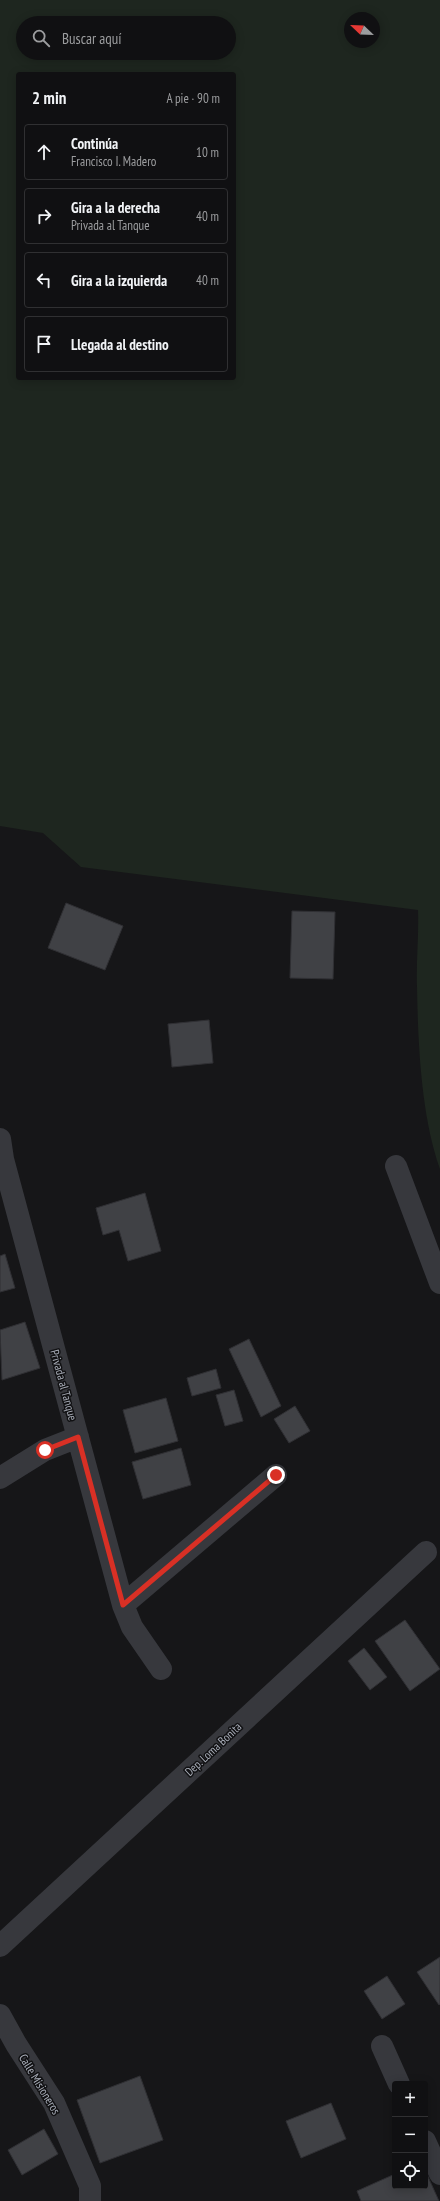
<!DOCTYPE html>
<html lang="es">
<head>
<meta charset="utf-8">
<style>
	body { margin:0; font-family:"PT Sans Narrow",sans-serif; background:#19191b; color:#f1f3f6 }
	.controls { position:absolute; right:12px; bottom:12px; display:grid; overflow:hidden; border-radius:4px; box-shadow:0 2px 10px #0003 }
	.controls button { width:36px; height:36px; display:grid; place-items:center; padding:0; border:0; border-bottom:1px solid #303032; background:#101012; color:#f1f3f6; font:20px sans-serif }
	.compass { position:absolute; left:344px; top:12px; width:36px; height:36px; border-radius:50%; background:#101012; box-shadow:0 2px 10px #0003; rotate:293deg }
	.stop { position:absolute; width:12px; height:12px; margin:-9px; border:3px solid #d93025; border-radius:50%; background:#fff }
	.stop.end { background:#d93025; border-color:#fff; box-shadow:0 1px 4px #0008 }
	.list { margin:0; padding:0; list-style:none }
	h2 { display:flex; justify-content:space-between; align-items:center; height:52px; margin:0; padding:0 16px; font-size:17px }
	h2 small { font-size:13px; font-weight:400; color:#9c9d9f }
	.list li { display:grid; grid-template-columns:26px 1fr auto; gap:12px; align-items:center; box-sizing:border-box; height:56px; margin:0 8px 8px; padding:0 8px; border:1px solid #303032; border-radius:4px }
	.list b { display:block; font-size:15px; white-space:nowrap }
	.list p { margin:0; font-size:13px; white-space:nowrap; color:#9c9d9f }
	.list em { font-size:13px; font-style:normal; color:#9c9d9f }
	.icon { flex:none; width:22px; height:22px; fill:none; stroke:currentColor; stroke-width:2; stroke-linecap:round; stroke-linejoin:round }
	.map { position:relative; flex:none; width:440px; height:2201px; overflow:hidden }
	.search { position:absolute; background:#101012; box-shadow:0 2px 10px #0003; left:16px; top:16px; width:220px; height:44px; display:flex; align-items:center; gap:10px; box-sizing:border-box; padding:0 14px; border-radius:22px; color:#9c9d9f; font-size:15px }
	.panel { position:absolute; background:#101012; box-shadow:0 2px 10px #0003; left:16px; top:72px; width:220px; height:308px; border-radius:4px }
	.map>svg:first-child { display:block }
	.green { fill:#1e261f; fill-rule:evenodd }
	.building { fill:#404145; stroke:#303034 }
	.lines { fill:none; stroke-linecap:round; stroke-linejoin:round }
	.street { stroke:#37383d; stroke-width:22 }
	.route { stroke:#d93025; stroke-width:5 }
	.labels { text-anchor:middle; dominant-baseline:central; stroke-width:3; stroke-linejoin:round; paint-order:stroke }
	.street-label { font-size:12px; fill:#a8adb8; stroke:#111113 }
</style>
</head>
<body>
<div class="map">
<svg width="440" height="2201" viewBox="0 0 440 2201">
	<rect width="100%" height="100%" fill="#161618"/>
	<path class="green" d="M0,0H440V1169C421,1115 418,1044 417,987C416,962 419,936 418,910L81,867L43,833L0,826ZM350,18H374V42H350ZM23,23H229V53H23ZM18,74H234V378H18Z"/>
	<path class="building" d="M66,903L123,926L105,970L48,948Z
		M292,911L335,912L333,979L290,978Z
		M209,1020L213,1063L172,1067L168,1024Z
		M145,1193L161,1251L128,1261L119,1230L103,1235L96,1208Z
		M5,1254L15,1288L0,1292V1256Z
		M25,1322L40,1368L2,1380L0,1330Z
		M249,1339L281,1406L261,1417L229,1349Z
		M216,1369L221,1388L192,1396L187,1378Z
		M234,1390L243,1421L225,1426L216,1395Z
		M166,1398L178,1441L135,1453L123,1410Z
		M295,1406L310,1431L289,1443L274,1419Z
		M181,1448L191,1485L143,1499L132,1462Z
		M405,1620L440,1669L410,1691L375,1641Z
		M364,1648L387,1677L370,1690L348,1661Z
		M440,1957V2004L439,2005L417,1972Z
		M387,1976L405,2004L382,2019L364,1991Z
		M140,2076L163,2140L100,2163L77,2100Z
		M331,2103L346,2139L301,2158L286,2121Z
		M44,2129L58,2154L22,2175L8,2150Z
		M425,2170L439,2201H361L357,2191L395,2174V2186H425Z"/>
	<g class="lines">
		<path class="street" d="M0,1139L3,1159L123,1605L132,1627L161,1669
			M396,1166L440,1283
			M0,1478L45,1450L78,1437
			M123,1605L276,1475
			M0,1946L426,1552
			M0,2015L16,2044L54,2103L90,2186V2201
			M382,2046L399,2084
			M425,2141L440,2174"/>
	</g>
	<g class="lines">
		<path class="route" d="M45,1450L78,1437L123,1605L276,1475"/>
	</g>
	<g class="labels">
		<g class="street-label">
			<text transform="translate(64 1385) rotate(75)">Privada al Tanque</text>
			<text transform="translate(213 1749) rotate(-43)">Dep. Loma Bonita</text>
			<text transform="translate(40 2084) rotate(59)">Calle Misioneros</text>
		</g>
	</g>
</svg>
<div class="controls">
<button>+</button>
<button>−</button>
<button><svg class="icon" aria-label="locate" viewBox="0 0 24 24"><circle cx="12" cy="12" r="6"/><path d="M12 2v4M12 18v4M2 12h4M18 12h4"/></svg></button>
</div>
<svg class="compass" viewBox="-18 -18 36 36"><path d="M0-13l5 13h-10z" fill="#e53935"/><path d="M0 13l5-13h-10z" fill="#9c9d9f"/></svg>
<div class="stop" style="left:45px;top:1450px"></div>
<div class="stop end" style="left:276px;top:1475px"></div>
<div class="search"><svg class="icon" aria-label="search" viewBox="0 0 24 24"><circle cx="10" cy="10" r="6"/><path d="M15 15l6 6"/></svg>Buscar aquí</div>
<section class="panel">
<h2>2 min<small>A pie · 90 m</small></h2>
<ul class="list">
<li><svg class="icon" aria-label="ahead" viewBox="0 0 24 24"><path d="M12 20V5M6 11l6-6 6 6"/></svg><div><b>Continúa</b><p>Francisco I. Madero</p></div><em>10 m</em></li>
<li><svg class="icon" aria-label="right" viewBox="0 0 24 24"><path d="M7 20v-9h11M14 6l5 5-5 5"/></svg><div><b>Gira a la derecha</b><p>Privada al Tanque</p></div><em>40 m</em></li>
<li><svg class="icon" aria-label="left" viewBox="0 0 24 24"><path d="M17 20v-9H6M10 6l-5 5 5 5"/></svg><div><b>Gira a la izquierda</b></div><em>40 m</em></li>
<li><svg class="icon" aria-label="arrive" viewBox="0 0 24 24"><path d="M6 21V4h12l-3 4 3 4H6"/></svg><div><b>Llegada al destino</b></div></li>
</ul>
</section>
</div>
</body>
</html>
